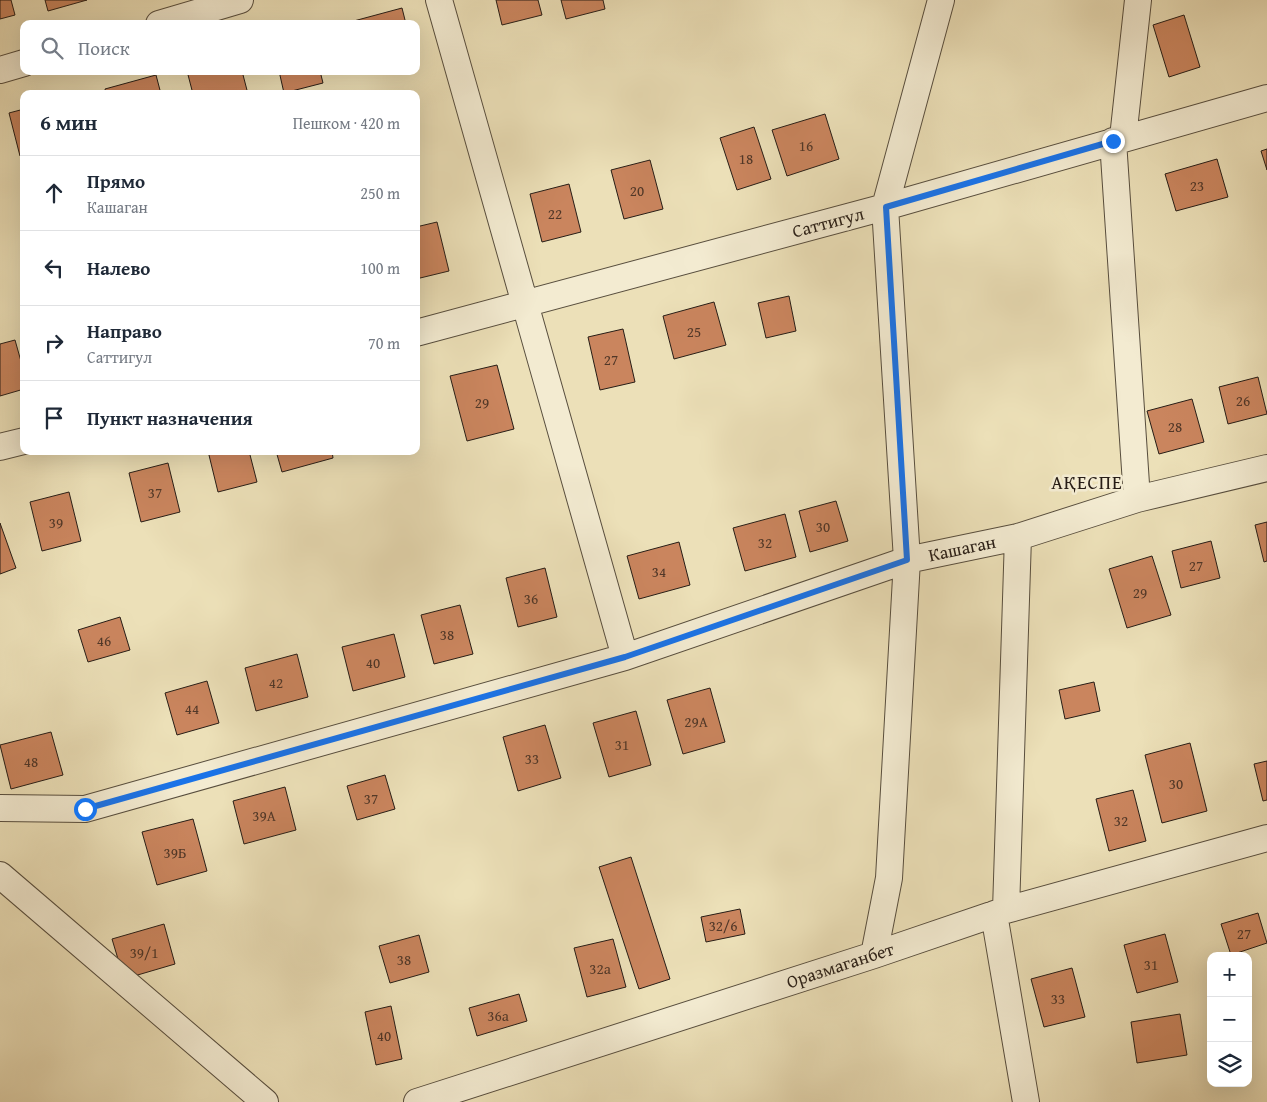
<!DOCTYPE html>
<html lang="ru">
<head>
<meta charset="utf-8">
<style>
	body { margin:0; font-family:"Gentium Book Plus",serif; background:#f2f2f3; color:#1f2937 }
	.controls { position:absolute; right:15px; bottom:15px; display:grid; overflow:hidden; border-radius:10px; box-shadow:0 5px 20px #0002 }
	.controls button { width:45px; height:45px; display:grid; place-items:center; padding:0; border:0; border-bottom:1px solid #e0e1e3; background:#fff; color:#1f2937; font:25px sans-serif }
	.stop { position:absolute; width:15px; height:15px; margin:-11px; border:4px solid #1a73e8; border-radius:50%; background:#fff }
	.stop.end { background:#1a73e8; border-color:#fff; box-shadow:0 1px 5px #0008 }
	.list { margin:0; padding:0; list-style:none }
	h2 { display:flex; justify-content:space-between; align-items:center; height:65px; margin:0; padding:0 20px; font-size:21px }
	h2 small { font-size:16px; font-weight:400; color:#747a83 }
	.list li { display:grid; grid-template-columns:32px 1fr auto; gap:15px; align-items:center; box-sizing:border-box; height:75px; padding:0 20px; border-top:1px solid #e0e1e3 }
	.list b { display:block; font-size:19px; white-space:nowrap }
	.list p { margin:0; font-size:16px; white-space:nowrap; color:#747a83 }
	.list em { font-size:16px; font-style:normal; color:#747a83 }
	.icon { flex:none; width:28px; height:28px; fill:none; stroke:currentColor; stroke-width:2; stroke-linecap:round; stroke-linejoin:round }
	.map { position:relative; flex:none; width:1267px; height:1102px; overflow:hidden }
	.search { position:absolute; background:#fff; box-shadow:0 5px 20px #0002; left:20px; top:20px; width:400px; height:55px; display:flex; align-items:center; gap:12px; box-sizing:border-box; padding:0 18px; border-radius:10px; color:#747a83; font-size:19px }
	.panel { position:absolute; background:#fff; box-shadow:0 5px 20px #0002; left:20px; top:90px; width:400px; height:365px; border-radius:10px }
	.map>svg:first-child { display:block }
	.building { fill:#ca855e; stroke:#271d16 }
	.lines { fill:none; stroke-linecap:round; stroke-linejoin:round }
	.minor-casing { stroke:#584e3e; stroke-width:28 }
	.minor { stroke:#f3ebd1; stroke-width:26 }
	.route { stroke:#1a73e8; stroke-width:6 }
	.labels { text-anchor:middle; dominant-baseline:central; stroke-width:5; stroke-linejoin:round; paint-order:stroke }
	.number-label { font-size:15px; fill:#503728 }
	.street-label { font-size:18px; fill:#271d16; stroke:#f3ebd1 }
	.neighbourhood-label { font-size:19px; letter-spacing:1px; fill:#271d16; stroke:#f3ebd1 }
</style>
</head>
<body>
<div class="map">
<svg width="1267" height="1102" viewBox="0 0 1267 1102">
	<rect width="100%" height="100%" fill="#ece0b8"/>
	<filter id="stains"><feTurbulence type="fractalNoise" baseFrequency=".004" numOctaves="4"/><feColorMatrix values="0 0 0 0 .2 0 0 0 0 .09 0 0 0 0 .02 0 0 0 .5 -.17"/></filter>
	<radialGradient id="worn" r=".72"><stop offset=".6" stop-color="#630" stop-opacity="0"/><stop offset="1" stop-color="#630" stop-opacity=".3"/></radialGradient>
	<path class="building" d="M0,0H11L15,15L0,19Z
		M45,0H87L48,11Z
		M496,0H538L542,15L502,25Z
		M561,0H603L605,9L566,19Z
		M402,8L406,24H351L350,22Z
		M1184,15L1200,67L1169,77L1153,25Z
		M187,71H242L248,94H193Z
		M279,71H320L323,83L284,93Z
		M156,75L161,94H106L105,89Z
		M24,109V155L20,156L9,113Z
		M825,114L839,159L787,176L772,130Z
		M754,127L771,179L737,190L720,138Z
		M1267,149V170L1261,151Z
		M1217,159L1228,197L1176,211L1165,174Z
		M650,160L663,209L624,219L611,170Z
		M569,184L581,232L542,242L530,194Z
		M437,222L449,271L416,279V227Z
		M789,296L796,331L766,338L758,303Z
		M714,302L726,345L674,359L663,316Z
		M623,329L635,382L600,390L588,337Z
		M15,340L24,372V389L0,396V344Z
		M497,365L514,429L467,441L450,376Z
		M1258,377L1267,414L1228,424L1219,387Z
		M1192,399L1204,442L1159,454L1147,411Z
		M208,451H249L257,482L218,492Z
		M276,451H332L333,458L282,472Z
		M168,463L180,512L141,522L129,473Z
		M69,492L81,541L42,551L30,502Z
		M836,501L848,541L810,552L799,511Z
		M785,514L796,557L745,571L733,528Z
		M1267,522V561L1264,562L1255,525Z
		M0,523L16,568L0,574Z
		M1211,541L1220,578L1181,588L1172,551Z
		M679,542L690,585L639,599L627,556Z
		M1152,556L1171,615L1127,628L1109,569Z
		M545,568L557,617L518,627L506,578Z
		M460,605L473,654L434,664L421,615Z
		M120,617L130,650L88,662L78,630Z
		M394,634L405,677L353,691L342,647Z
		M297,654L308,697L256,711L245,668Z
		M207,681L219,723L177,735L165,693Z
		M1094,682L1100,711L1065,719L1059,690Z
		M710,688L725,742L683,754L667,700Z
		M636,711L651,765L609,777L593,723Z
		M545,725L561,778L518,791L503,737Z
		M51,732L63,775L11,789L0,745Z
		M1190,743L1207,811L1162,823L1145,755Z
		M1267,761V800L1263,801L1254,764Z
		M385,775L395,809L357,820L347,786Z
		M285,787L296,830L244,844L233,801Z
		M1133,790L1146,841L1109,851L1096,799Z
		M193,819L207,871L157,885L142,832Z
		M631,857L670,979L639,989L599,867Z
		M740,909L745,934L706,942L701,917Z
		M1258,913L1267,943L1231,955L1221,924Z
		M164,924L175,964L124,979L112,939Z
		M1165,934L1178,982L1137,993L1124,945Z
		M419,935L429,972L390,983L379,946Z
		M613,939L626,987L587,997L574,948Z
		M1072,968L1085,1017L1044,1027L1031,979Z
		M519,994L527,1021L477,1036L469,1008Z
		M391,1006L402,1059L376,1065L365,1012Z
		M1180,1014L1187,1055L1137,1063L1131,1022Z"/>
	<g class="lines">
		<defs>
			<path id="minor" d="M439,0L625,657
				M159,24L240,0
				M0,70L24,63
				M1123,138L1138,0
				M1113,141L1137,499
				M416,333L885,207L1267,98
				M0,447L24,441
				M0,808L85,809L625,657L907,560L1018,537L1137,499L1267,468
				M0,875L265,1102
				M1006,910L1018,537
				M994,914L1026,1102
				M874,955L889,878L907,560L885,207L941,0
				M417,1102L874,955L1006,910L1267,838"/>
		</defs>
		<use href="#minor" class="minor-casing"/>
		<use href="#minor" class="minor"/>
	</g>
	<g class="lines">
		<path class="route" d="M85,809L625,657L907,560L886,207L1113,141"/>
	</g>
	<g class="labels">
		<g class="number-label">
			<text x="806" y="145">16</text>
			<text x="746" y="158">18</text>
			<text x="1197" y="185">23</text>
			<text x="637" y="190">20</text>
			<text x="555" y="213">22</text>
			<text x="694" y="331">25</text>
			<text x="611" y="359">27</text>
			<text x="1243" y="400">26</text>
			<text x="482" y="402">29</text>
			<text x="1175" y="426">28</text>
			<text x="155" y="492">37</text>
			<text x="56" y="522">39</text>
			<text x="823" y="526">30</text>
			<text x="765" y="542">32</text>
			<text x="1196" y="565">27</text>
			<text x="659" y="571">34</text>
			<text x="1140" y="592">29</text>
			<text x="531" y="598">36</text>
			<text x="447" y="634">38</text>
			<text x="104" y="640">46</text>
			<text x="373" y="662">40</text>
			<text x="276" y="682">42</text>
			<text x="192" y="708">44</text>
			<text x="696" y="721">29А</text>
			<text x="622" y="744">31</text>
			<text x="532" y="758">33</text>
			<text x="31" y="761">48</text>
			<text x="1176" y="783">30</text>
			<text x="371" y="798">37</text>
			<text x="264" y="815">39А</text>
			<text x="1121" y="820">32</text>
			<text x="175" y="852">39Б</text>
			<text x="723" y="925">32/6</text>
			<text x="1244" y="933">27</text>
			<text x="144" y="952">39/1</text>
			<text x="404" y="959">38</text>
			<text x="1151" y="964">31</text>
			<text x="600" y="968">32а</text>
			<text x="1058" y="998">33</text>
			<text x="498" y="1015">36а</text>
			<text x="384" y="1035">40</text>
		</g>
		<g class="street-label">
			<text transform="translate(828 222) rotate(-15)">Саттигул</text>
			<text transform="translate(962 548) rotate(-12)">Кашаган</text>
			<text transform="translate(840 965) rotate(-18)">Оразмаганбет</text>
		</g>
		<g class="neighbourhood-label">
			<text x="1087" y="482">АҚЕСПЕ</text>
		</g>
	</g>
	<rect width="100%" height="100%" filter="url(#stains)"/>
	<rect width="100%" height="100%" fill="url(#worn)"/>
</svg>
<div class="controls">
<button>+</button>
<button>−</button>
<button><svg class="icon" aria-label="layers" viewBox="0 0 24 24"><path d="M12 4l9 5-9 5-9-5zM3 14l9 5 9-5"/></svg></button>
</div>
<div class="stop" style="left:85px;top:809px"></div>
<div class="stop end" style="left:1113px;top:141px"></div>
<div class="search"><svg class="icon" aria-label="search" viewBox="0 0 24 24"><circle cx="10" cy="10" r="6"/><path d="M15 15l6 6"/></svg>Поиск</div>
<section class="panel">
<h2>6 мин<small>Пешком · 420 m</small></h2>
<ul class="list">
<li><svg class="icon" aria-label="ahead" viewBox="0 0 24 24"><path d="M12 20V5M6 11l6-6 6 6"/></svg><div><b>Прямо</b><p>Кашаган</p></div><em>250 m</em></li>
<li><svg class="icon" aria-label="left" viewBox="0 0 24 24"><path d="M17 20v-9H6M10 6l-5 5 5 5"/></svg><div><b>Налево</b></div><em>100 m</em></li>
<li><svg class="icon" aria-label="right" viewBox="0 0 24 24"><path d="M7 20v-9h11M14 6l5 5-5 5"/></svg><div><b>Направо</b><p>Саттигул</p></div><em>70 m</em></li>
<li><svg class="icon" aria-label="arrive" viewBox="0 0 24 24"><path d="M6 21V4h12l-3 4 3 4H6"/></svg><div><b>Пункт назначения</b></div></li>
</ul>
</section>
</div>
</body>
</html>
